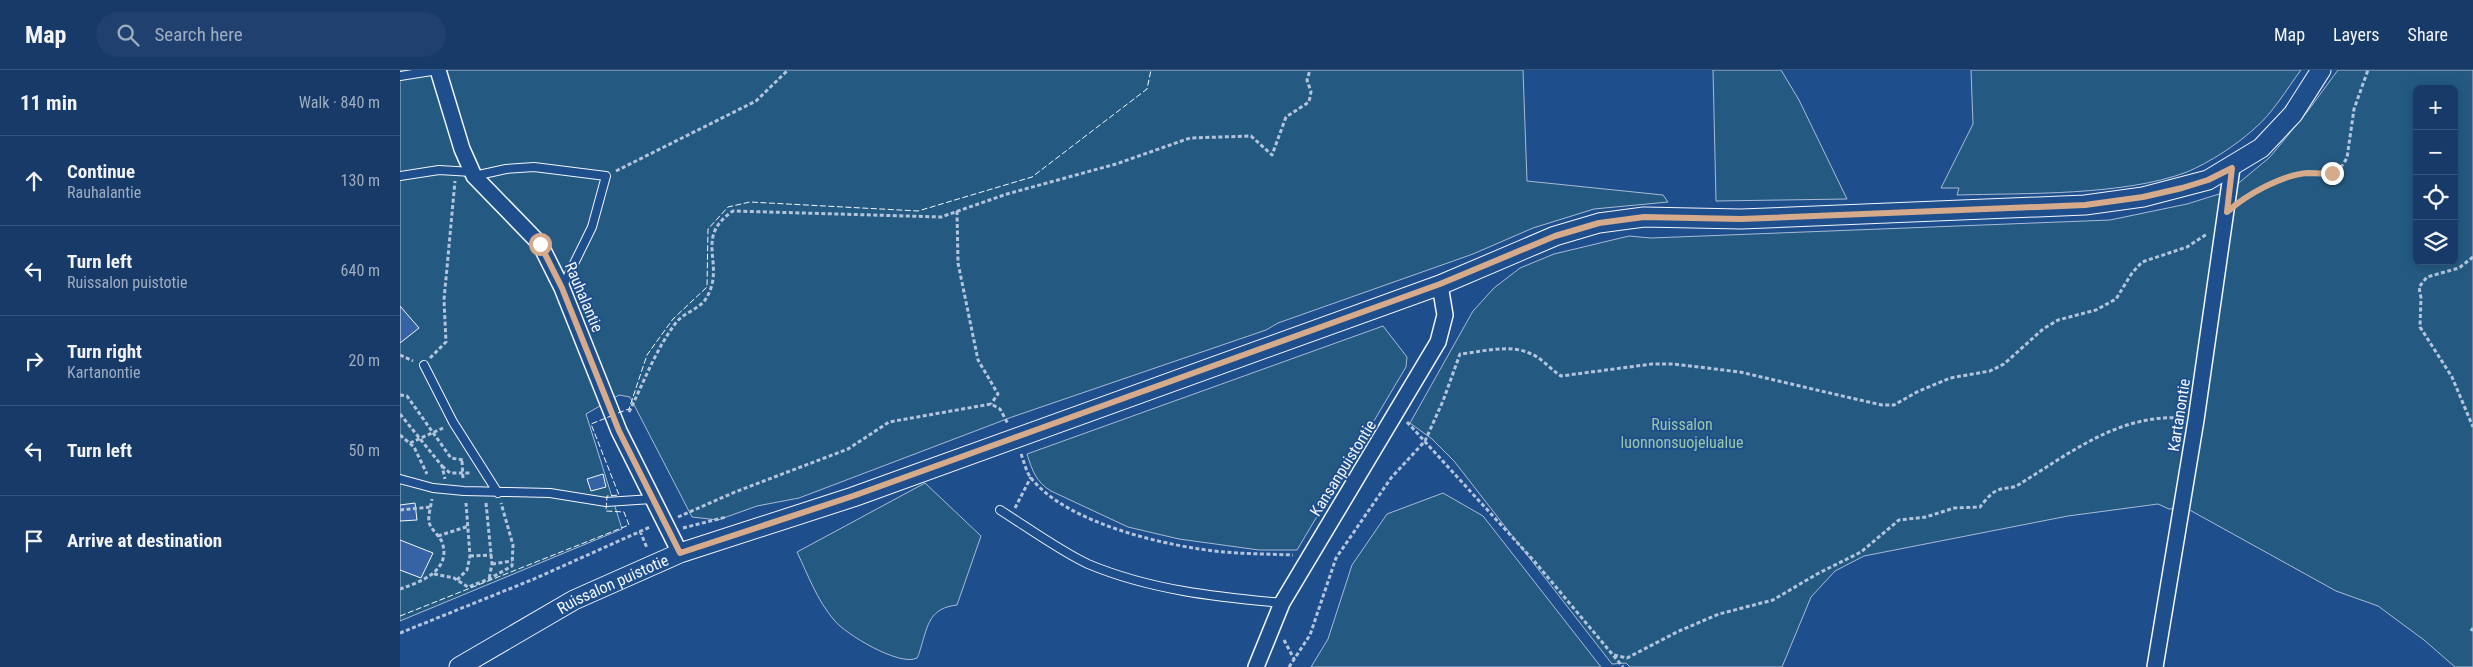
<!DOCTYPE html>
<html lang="en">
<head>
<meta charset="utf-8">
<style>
	body { margin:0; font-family:"Roboto Condensed",sans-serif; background:#20416f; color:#f1f3f6 }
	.controls { position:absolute; right:15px; top:15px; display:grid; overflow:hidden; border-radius:8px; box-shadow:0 2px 12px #0003 }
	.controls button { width:45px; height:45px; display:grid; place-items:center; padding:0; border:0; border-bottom:1px solid #36547d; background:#173a69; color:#f1f3f6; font:25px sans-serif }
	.stop { position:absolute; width:15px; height:15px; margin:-11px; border:4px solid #d6ab8b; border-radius:50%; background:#fff }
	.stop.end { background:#d6ab8b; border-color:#fff; box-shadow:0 1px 5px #0008 }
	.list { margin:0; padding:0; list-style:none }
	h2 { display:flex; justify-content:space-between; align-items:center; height:65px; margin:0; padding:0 20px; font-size:21px }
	h2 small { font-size:16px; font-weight:400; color:#9eadc0 }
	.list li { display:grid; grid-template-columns:32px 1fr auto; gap:15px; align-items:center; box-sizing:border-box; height:90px; padding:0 20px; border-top:1px solid #36547d }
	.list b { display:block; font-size:19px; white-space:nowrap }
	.list p { margin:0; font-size:16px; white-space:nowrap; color:#9eadc0 }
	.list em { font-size:16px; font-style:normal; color:#9eadc0 }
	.icon { flex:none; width:28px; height:28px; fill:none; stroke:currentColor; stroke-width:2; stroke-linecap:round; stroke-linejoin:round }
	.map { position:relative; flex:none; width:2073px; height:597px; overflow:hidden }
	header { display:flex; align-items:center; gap:30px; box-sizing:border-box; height:70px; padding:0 25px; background:#173a69; border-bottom:1px solid #36547d }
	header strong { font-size:24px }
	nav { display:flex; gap:28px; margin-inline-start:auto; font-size:18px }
	.search { width:350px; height:45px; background:#20416f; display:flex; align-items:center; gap:12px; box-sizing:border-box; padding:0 18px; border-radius:28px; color:#9eadc0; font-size:19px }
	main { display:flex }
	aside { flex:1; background:#173a69 }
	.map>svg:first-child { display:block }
	.green { fill:#245a82; stroke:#a8bbd7; fill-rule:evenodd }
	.building { fill:#3563a3; stroke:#f2f6ff }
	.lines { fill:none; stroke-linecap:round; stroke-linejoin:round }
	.service-casing { stroke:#f2f6ff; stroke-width:10 }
	.minor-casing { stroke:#f2f6ff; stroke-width:18 }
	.tertiary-casing { stroke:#f2f6ff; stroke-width:21 }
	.path { stroke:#b3c4dc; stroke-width:3; stroke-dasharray:4 2.5; stroke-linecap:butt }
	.service { stroke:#1f4e8c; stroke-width:8 }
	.minor { stroke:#1f4e8c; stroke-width:15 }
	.tertiary { stroke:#1f4e8c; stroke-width:19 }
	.fence { stroke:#f2f6ff; stroke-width:1; stroke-dasharray:6 2.5; stroke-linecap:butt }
	.route { stroke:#d6ab8b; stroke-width:6 }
	.labels { text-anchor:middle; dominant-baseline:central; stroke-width:4; stroke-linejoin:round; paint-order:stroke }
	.street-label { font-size:16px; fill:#f2f6ff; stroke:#1f4e8c }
	.park-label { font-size:16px; fill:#97c8a6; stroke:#1f4e8c }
</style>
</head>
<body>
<header>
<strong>Map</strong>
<div class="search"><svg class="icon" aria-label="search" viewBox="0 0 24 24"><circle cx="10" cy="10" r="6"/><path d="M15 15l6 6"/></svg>Search here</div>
<nav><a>Map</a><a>Layers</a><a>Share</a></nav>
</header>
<main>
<aside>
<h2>11 min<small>Walk · 840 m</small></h2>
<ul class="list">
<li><svg class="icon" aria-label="ahead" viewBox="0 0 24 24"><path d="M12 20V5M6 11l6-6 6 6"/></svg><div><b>Continue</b><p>Rauhalantie</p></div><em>130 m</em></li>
<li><svg class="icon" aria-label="left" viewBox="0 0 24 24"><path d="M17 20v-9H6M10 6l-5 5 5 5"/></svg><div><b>Turn left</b><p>Ruissalon puistotie</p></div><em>640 m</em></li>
<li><svg class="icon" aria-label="right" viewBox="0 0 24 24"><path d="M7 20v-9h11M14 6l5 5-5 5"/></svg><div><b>Turn right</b><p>Kartanontie</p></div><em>20 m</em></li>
<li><svg class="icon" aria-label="left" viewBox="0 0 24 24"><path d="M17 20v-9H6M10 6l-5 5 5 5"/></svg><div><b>Turn left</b></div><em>50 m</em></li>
<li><svg class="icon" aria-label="arrive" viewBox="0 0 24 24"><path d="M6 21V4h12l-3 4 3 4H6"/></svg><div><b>Arrive at destination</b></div></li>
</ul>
</aside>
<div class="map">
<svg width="2073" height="597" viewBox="0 0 2073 597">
	<rect width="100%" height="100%" fill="#1f4e8c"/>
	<path class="green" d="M0,0H1123L1127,111L1263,125L1268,132L1194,139L1133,158L1073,184L878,253L866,260L612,347L399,428L357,436L318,450L292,447L230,327L219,325L186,344L222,459L0,551Z
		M1313,0H1381L1399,30L1447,129L1316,131Z
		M1571,0H1901C1886,20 1873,43 1854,59C1835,76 1810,92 1787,102C1723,126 1625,123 1557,125L1559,118H1541L1573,54Z
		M1938,0H2073V597H2055L2024,570L1978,536L1936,521L1786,438L1769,439L1758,434L1668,446L1464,486L1435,501L1411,527L1382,597H1230L1226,593L1212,594L1054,391L1032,369L1010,353L1073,241L1094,218L1120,198L1154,184L1229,166L1251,168L1710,150L1787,134L1829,121L1870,87L1907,42ZM2017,19H2054V191H2017Z
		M983,256L1007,287L1006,297L897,480H859L779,469L728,457L651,421C636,412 632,400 627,384Z
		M525,413L581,466L557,535C530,538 528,554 521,577C520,580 519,585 517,588C500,597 445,564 434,550C417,530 408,505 397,482Z
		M1043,423L1083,446L1201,597H911L928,569L952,495L987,444Z"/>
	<path class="building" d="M0,236L19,258L0,273Z
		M203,404L206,417L191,421L187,409Z
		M15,433L17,450L0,451V435Z
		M0,470L33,483L21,508L0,500Z"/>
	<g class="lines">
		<defs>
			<path id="service" d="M0,6L38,0
				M0,106L39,100L72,102
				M74,106L106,99L134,97L206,106L192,157L162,218
				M24,295L53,352L98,423
				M0,409L33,418L64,421L150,423L206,432L252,429
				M600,440C627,457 660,481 688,494C750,520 816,527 882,533"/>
			<path id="minor" d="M38,0L62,79L74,106L140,174L162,218L219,361L280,483
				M856,597L882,533L1038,272L1045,245L1040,215
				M1755,597L1796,350L1832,98"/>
			<g id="tertiary">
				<path id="s1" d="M59,597L174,530L280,483L453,427L1040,215L1155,166L1199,153L1244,147L1341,149L1685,135L1743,127L1808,110L1861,78L1893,44L1921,0"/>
			</g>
		</defs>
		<use href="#service" class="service-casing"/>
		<use href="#minor" class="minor-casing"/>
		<use href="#tertiary" class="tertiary-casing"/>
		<path class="path" d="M216,101L356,31L388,0
			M1844,128L1885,107L1907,103H1932L1939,100L1947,88L1954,39L1968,0
			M557,141L558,193L578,290L598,324L591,334
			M2073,187L2059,198L2027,207L2019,217L2021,228L2020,257L2052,307L2073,357
			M0,285L13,291
			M30,288L46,272L44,230L55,111
			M0,325L7,326L51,388L63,390
			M229,342C244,312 255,281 275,254C282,243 301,239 307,227C326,193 293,168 333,141L541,147L607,124L716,94L790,68L851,66L872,85L886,47L909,32L911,22L907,10L910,0
			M0,344L42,396L45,409
			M1007,352L1135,492L1223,597
			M0,365L14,377L27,404
			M10,373L43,358
			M621,384C624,391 626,402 631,408C667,454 769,477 824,482C847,484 870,484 893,485
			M62,391L63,409
			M42,396L50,403H71
			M86,433L92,494L89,509
			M615,438L631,407
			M0,440L31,437
			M278,447L335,422L448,379L489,352L591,334L600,339L608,354
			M283,458L326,447
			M240,461L247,478
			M38,466L69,456
			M70,486L92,485
			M92,494L112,491
			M34,504L54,508L68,517L89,509L112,496L113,475L101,433
			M57,510L67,500L70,486L66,433
			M0,519C20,512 52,501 42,472C39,465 31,460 29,452C28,446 31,435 32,429
			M2071,561L2073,558
			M0,563L134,509L250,457
			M884,570L894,589
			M1214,585L1227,588L1279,561L1319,544L1373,530L1417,504L1461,482L1499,450L1526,447L1554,438L1580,437C1584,432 1590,424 1596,421C1603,417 1612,419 1618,415C1669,384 1718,344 1781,348
			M889,597L910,565L936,488L991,408L1025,371L1043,331L1060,284C1080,282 1110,274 1129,283C1141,287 1150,299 1161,306L1252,294H1273L1340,302L1451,328L1482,335H1494L1517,322L1550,308L1590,301L1604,294L1643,259L1658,250L1696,240L1716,229L1732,203L1742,192L1787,177L1807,164"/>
		<use href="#service" class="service"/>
		<use href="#minor" class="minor"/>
		<use href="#tertiary" class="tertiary"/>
		<path class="fence" d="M218,343L229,339L247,285L273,249L307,217L308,159L328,137L350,132L518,141L632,107L747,19L751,0
			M0,546L229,455L224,442L206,441L207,426L219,425L191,354L211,346"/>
	</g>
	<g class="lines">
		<path class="route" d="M140,174L162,218L219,361L280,483L453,426L1040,214L1155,166L1199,153L1244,147L1341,149L1685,135L1743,127L1782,118L1808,110L1832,98L1827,142C1846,125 1881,105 1908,103C1916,103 1924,104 1932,103"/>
	</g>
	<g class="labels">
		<g class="street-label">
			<text transform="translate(184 227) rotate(67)">Rauhalantie</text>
			<text transform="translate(1779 345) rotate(-81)">Kartanontie</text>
			<text transform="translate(943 398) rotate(-58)">Kansanpuistontie</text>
			<text stroke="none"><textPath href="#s1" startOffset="175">Ruissalon puistotie</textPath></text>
		</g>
		<g class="park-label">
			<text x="1282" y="354">Ruissalon<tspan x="1282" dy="18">luonnonsuojelualue</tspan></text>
		</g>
	</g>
</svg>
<div class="controls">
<button>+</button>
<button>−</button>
<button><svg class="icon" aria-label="locate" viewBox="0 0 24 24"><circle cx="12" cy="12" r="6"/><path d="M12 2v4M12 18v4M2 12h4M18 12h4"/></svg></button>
<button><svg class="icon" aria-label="layers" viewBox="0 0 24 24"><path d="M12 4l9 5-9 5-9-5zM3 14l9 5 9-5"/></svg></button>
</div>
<div class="stop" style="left:140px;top:174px"></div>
<div class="stop end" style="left:1932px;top:103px"></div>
</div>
</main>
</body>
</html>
